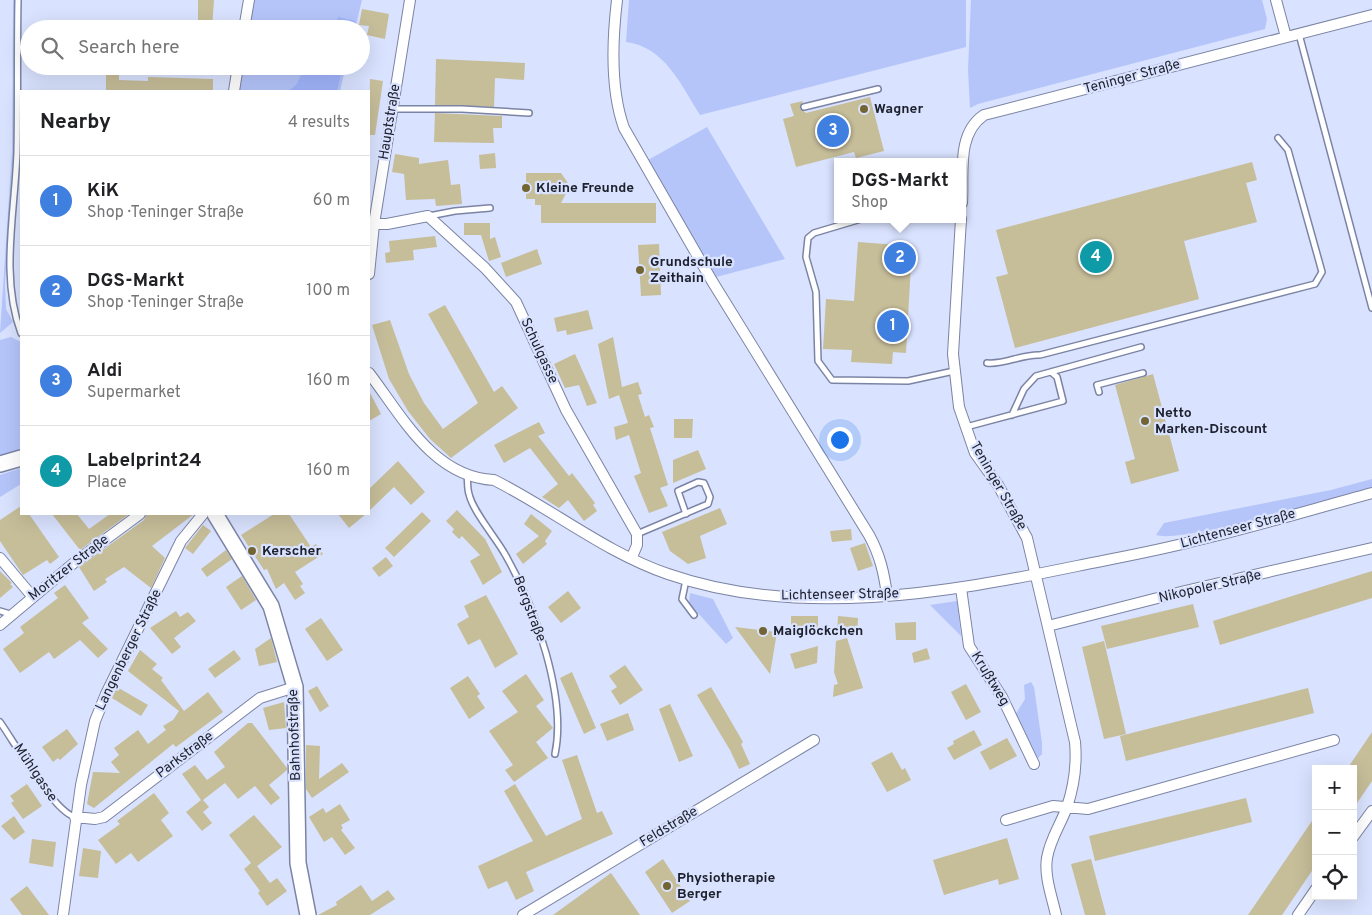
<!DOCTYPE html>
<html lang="en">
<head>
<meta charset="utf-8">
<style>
	body { margin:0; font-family:Overpass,sans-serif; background:#f2f2f2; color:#202124 }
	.controls { position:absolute; right:15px; bottom:15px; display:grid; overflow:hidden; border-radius:0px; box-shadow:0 5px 20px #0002 }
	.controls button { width:45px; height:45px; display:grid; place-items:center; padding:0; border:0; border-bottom:1px solid #e0e0e0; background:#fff; color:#202124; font:25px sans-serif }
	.you { position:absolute; left:839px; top:439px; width:18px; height:18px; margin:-12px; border:4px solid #fff; border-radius:50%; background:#1a73e8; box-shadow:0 0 0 8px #1a73e833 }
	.badge { display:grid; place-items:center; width:32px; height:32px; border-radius:50%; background:#7c3aed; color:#fff; font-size:16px; font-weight:700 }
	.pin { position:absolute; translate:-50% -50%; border:2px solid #fff; box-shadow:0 1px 5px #0006 }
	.popup { position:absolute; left:834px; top:158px; width:132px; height:65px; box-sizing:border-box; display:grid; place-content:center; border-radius:0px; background:#fff; filter:drop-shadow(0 1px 4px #0005); font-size:16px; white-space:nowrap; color:#757577 }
	.popup b { font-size:19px; color:#202124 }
	.popup::after { content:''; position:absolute; left:50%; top:100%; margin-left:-10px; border:10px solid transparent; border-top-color:#fff }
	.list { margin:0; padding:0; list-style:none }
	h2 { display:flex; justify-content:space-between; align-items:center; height:65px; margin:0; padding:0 20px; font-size:21px }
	h2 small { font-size:16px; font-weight:400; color:#757577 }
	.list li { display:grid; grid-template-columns:32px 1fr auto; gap:15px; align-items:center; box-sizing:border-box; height:90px; padding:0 20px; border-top:1px solid #e0e0e0 }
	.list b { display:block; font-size:19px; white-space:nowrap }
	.list p { margin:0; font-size:16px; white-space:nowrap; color:#757577 }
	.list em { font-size:16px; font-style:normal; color:#757577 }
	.icon { flex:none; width:28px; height:28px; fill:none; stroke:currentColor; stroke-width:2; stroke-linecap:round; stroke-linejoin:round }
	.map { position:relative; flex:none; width:1372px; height:915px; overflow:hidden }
	.search { position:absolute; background:#fff; box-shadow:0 5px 20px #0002; left:20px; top:20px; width:350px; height:55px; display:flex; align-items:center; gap:12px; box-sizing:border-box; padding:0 18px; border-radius:28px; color:#757577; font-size:19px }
	.panel { position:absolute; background:#fff; box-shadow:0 5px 20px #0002; left:20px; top:90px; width:350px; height:425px; border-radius:0px }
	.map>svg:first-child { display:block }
	.green { fill:#b5c5fa }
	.water { fill:#a1b5fb }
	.building { fill:#c6bd99 }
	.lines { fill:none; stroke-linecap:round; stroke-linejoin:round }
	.lane-casing { stroke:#7b84a4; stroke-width:8 }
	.street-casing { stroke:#7b84a4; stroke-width:12 }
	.secondary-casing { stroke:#7b84a4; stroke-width:18 }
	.lane { stroke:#fff; stroke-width:5 }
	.street { stroke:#fff; stroke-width:10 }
	.secondary { stroke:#fff; stroke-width:15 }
	.poi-dot { fill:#726532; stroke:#d9e2fe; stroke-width:2 }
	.labels { text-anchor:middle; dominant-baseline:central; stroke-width:4.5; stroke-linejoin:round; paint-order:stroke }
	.street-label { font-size:14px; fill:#1d202d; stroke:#d9e2fe }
	.poi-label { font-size:14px; font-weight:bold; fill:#1d202d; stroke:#d9e2fe; text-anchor:start }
</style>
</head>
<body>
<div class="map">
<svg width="1372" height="915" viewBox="0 0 1372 915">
	<rect width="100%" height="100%" fill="#d9e2fe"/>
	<path class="green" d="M13,0H15L14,152L5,284L6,309L13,322L0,333L12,151Z
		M253,0H362L355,29H248Z
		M629,0H966V47L700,115C681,85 665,47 626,42Z
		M971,0H1262L1267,19L1265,29L978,104L970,108L968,70Z
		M243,66H346L340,91H239Z
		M707,127L785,259L716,277L648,160Z
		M11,337L21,342V451L0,457V340Z
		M21,468V484L0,497V475Z
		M1372,479V487C1335,497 1183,544 1156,535L1164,523L1331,490Z
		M690,593L713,599L733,638L726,644L689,603Z
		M957,601L961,636L930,605Z
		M1031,682L1034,687L1042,743V754L1037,759L1015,715L1025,699L1024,685Z"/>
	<path class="water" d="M338,17L355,21L353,29H335Z
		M305,66H343L337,91H289L297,84Z"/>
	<path class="building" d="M198,0H214L212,29H198Z
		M362,9L389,14L385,39L367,35L369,26L359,25Z
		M436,59L525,63L524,80L495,78L494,107L435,105Z
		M106,66H119V80L148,81V77L213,79V91H106Z
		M370,79L383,81L375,135H369Z
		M870,97L884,151L856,158L854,152L796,167L783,119L794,116L790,104L803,101L800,108L806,113Z
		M435,113L502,116V128H493L494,143L434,142Z
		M495,153L496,168L480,169L479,155Z
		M395,154L419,158V164L448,160L451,185L460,184L462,204L436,206L435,199L406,200L404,174L392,172Z
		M1252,162L1257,180L1246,183L1257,222L1184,241L1199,299L1015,348L996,277L1008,274L996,230Z
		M526,173H561L570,186L561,203H656V223H541V205H535V199H526Z
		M464,223H490V239L495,237L501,257L489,261L481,235H464Z
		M435,236L437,247L413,250L414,260L386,263L385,253L390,252L389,241Z
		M858,242L912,246L906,353L893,352L892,364L851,362L852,350L823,349L826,299L854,301Z
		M659,244L661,295L641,296L638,245Z
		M537,249L542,264L506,277L501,263Z
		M445,305L494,392L502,386L518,408L451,458L430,439L408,411L389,379L372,325L390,320L409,374L424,403L443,429L478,403L428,314Z
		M588,310L593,329L567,335L566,330L557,332L554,318Z
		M613,337L622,387L638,382L642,394L638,395L645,417L649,415L654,427L650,428L668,485L660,488L668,506L649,513L634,476L641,473L629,435L616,440L614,427L628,423L619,395L609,399L598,344Z
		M575,354L597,403L587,406L579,385L565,388L554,364Z
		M1153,374L1179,471L1131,484L1125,462L1135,459L1115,385Z
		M369,391L381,414L369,421Z
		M674,419H693L692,438H674Z
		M539,422L545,433L538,436L569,476L572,473L595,503L593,505L597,511L584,521L568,500L559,508L542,497L558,484L530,448L504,463L494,445Z
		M698,450L706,469L673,483V460Z
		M398,461L425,492L411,505L394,487L369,511V489Z
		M21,506V514H29L59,557L50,564L47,560L23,575L0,541V520Z
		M720,508L727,524L700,536L706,558L688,564L670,551L662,532Z
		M457,510L485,539L502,572L483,585L470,561L480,555L462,536L459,539L452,532L454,529L446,521Z
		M422,512L431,521L394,557L385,548Z
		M52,514H77L89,529L110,514H129L80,550Z
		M147,514H194L152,546L165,558L151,588L124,567L105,579L107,582L94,591L79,567L144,520Z
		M274,514H289L311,547L316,544L323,554L295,572L303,584L300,586L305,593L295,600L284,583L276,589L267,569L264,570L241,535Z
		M338,514H366L349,528Z
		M531,514L552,531L545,541L547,544L523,564L516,554L539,536L524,524Z
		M203,525L211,531L193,554L185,548Z
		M851,529L852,540L832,542L830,531Z
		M865,543L873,566L858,571L850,548Z
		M226,550L232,559L207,577L201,569Z
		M386,557L393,566L379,577L372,568Z
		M0,571L12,583L10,584L13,587L0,598Z
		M1372,571V598L1220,645L1213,621Z
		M242,576L256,600L241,610L226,587Z
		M65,585L89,618L82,623L108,649L98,658L80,640L54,659L49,652L20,673L3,649L24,633L20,627L58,598L54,593Z
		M568,591L581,608L561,623L548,607Z
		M486,595L518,654L495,668L480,639L468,645L457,624L469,617L464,606Z
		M1193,604L1199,627L1107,649L1101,626Z
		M176,611L180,617L188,612L196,621L174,638L181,647L172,654L150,628Z
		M791,616H818V635H791Z
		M838,616L858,618L857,635L837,634Z
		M321,618L343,650L327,661L305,629Z
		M916,622V640H896L895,623Z
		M735,627L777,632L770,674Z
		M271,638L277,662L259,666L255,649Z
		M847,638L863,688L833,697L834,685L838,684L834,672L836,641Z
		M1104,641L1126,734L1104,739L1082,647Z
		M818,646L817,663L795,669L790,654Z
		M927,648L930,659L914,663L912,653Z
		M140,650L157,664L152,669L163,678L161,680L184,711L208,692L223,712L176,747L173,744L94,808L87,804L93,772L120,773L111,762L119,755L114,748L138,730L148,744L166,730L163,726L173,720L179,711L128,671Z
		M234,650L241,659L215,678L208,669Z
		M625,665L643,690L620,705L611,691L617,687L609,676Z
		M572,672L596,728L584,734L560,678Z
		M526,674L544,700L536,706L553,728L536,742L548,758L514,782L505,770L513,765L489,731L518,712L502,691Z
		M468,676L480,694L477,696L485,708L469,719L450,688Z
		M966,684L981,712L966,720L951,692Z
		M317,686L329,706L320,712L308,691Z
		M117,687L148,705L141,716L112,698Z
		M711,687L743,742L741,744L750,764L739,769L730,750L697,695Z
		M1308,688L1314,713L1126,761L1120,736Z
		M284,702L286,728L269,730L263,708Z
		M670,704L693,756L679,762L659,709Z
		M628,713L634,730L607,741L600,724Z
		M248,723H252L287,768V770L269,785L280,798L271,805L255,786L238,799L225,783L203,800L209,807L203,812L212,823L202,831L186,812L201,800L182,774L195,765L207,780L225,767L214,752Z
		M67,729L78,744L60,760L58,758L53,762L42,747Z
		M974,730L982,745L954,760L947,748L954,744L953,741Z
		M1372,732V781L1353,809V769H1347Z
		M1007,738L1017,756L990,770L980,752Z
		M306,745L320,746L319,779L342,763L349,772L312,798L306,789Z
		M892,752L902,770L905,768L911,780L887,792L871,763Z
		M577,755L597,813L602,811L613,834L526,872L534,891L516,900L507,881L488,889L478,866L533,841L504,791L515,784L546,836L582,819L562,760Z
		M27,784L42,806L23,819L11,803L14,801L10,796Z
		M154,793L169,813L161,820L173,836L138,862L131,853L116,864L98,840L120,824L117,821Z
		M1246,798L1252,822L1095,861L1089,836Z
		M340,804L350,820L341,825L343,828L341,830L355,848L345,855L332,837L324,842L309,817L323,808L326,813Z
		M254,815L282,847L257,866L270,883L277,878L287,891L267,906L258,893L260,891L244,869L251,863L229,835Z
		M1316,815V865L1282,915H1248Z
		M14,816L25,832L14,840L1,826Z
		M1007,838L1019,879L999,885L998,879L944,895L933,860Z
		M32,839L56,842L53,867L29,863Z
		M83,848L101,851L98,878L79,876Z
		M663,859L690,901L672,913L645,872Z
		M1091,859L1106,915H1085L1071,864Z
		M611,873L640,915H553Z
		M361,885L372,901L388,890L395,899L370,915H318L337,905L336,902Z
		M27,886L49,915H22L10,899Z"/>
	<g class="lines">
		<defs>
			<path id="lane" d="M18,0C17,51 18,102 17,152C15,212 0,277 21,333
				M1299,34L1372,308
				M804,107L878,89
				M393,109H462L529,113
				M429,216L455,211L490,208
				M861,219L814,233L808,238L806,257L816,292L818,361L832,380L908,381L954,371
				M987,363C1005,365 1021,354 1040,355L1315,284L1322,272L1288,150L1278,138
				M1099,392L1097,385L1143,373
				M1012,415L1024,389L1036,376L1141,347
				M966,427L1063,401L1057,377L1051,372
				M467,475C468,481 467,488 469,494C473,512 497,539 506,556C535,607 567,697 555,754
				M637,534L708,504L710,497L704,483L698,482L678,491L686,514
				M686,580L682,599L694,615
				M0,611L10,614
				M0,722C15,743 53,811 75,817"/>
			<path id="street" d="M617,0C612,42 610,89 624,128L712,281L869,535C880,555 884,573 887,595
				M1276,0L1286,37
				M244,29L249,0
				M234,91L238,66
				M962,203C964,174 956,134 984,115L1372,15
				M961,219L953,354L959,407L975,453L998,485L1027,538L1075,742C1077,764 1074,786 1067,807C1061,824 1050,839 1047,858C1044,876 1052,897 1056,915
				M374,224H387L428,216L485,268L516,302L566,410L637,534V545L632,557
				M369,274L374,224L410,0
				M369,373C402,416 433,477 494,480C552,509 606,553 668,574C797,619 947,593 1077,566C1116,558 1156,551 1194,541C1254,527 1313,509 1372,493
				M0,558L32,596
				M961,588L969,646L1002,697L1034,764
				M0,625L75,562L140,514
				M1048,626L1185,591L1372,548
				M75,817L95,819L104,817L260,698L295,687
				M1006,820L1053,806L1088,809L1334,740
				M1353,837L1372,811
				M63,915L81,785L95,721L106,694L181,541L203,514
				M523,915L814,740
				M1298,915L1316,889"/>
			<path id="secondary" d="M0,464L21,458
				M215,514L271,606L295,687L298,863L308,915"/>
		</defs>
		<use href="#lane" class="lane-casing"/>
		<use href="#street" class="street-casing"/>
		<use href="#secondary" class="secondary-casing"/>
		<use href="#lane" class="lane"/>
		<use href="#street" class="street"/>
		<use href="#secondary" class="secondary"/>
	</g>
	<g class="poi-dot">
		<circle cx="864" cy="109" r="5"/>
		<circle cx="526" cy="188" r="5"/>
		<circle cx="640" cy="270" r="5"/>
		<circle cx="1145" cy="421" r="5"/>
		<circle cx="252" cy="551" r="5"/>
		<circle cx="763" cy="631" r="5"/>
		<circle cx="667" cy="886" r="5"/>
	</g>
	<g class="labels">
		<g class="street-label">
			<text transform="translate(1132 77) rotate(-15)">Teninger Straße</text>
			<text transform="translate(390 122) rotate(-81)">Hauptstraße</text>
			<text transform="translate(539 351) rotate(65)">Schulgasse</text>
			<text transform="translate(998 486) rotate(60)">Teninger Straße</text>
			<text transform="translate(1238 529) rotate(-15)">Lichtenseer Straße</text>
			<text transform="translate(69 568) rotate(-38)">Moritzer Straße</text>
			<text transform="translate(1210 587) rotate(-13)">Nikopoler Straße</text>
			<text transform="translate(840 595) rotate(-1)">Lichtenseer Straße</text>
			<text transform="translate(529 609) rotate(69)">Bergstraße</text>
			<text transform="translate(129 650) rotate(-64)">Langenberger Straße</text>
			<text transform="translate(990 679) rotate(59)">Krußtweg</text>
			<text transform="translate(295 735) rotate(-92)">Bahnhofstraße</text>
			<text transform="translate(185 755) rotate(-37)">Parkstraße</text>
			<text transform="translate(35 773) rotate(56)">Mühlgasse</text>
			<text transform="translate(669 827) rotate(-31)">Feldstraße</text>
		</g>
		<g class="poi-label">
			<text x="874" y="109">Wagner</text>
			<text x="536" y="188">Kleine Freunde</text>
			<text x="650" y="262">Grundschule<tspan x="650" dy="16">Zeithain</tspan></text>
			<text x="1155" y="413">Netto<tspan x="1155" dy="16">Marken-Discount</tspan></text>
			<text x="262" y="551">Kerscher</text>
			<text x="773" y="631">Maiglöckchen</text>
			<text x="677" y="878">Physiotherapie<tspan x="677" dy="16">Berger</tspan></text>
		</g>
	</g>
</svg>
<div class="controls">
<button>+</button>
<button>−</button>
<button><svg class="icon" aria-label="locate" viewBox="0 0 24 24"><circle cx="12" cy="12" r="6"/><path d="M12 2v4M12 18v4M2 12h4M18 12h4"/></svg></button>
</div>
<div class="you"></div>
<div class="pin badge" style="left:893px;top:326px;background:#3f7fe0">1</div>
<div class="pin badge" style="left:900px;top:258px;background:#3f7fe0">2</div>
<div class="popup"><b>DGS-Markt</b>Shop</div>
<div class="pin badge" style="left:833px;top:131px;background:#3f7fe0">3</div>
<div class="pin badge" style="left:1096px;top:257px;background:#0f9aa8">4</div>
<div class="search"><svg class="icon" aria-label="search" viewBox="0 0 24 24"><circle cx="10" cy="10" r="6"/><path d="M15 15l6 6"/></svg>Search here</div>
<section class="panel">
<h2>Nearby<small>4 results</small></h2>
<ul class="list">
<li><span class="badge" style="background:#3f7fe0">1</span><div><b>KiK</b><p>Shop · Teninger Straße</p></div><em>60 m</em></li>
<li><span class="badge" style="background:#3f7fe0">2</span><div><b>DGS-Markt</b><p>Shop · Teninger Straße</p></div><em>100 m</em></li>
<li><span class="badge" style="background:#3f7fe0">3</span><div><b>Aldi</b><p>Supermarket</p></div><em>160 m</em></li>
<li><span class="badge" style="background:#0f9aa8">4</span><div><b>Labelprint24</b><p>Place</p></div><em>160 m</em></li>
</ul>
</section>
</div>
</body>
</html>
